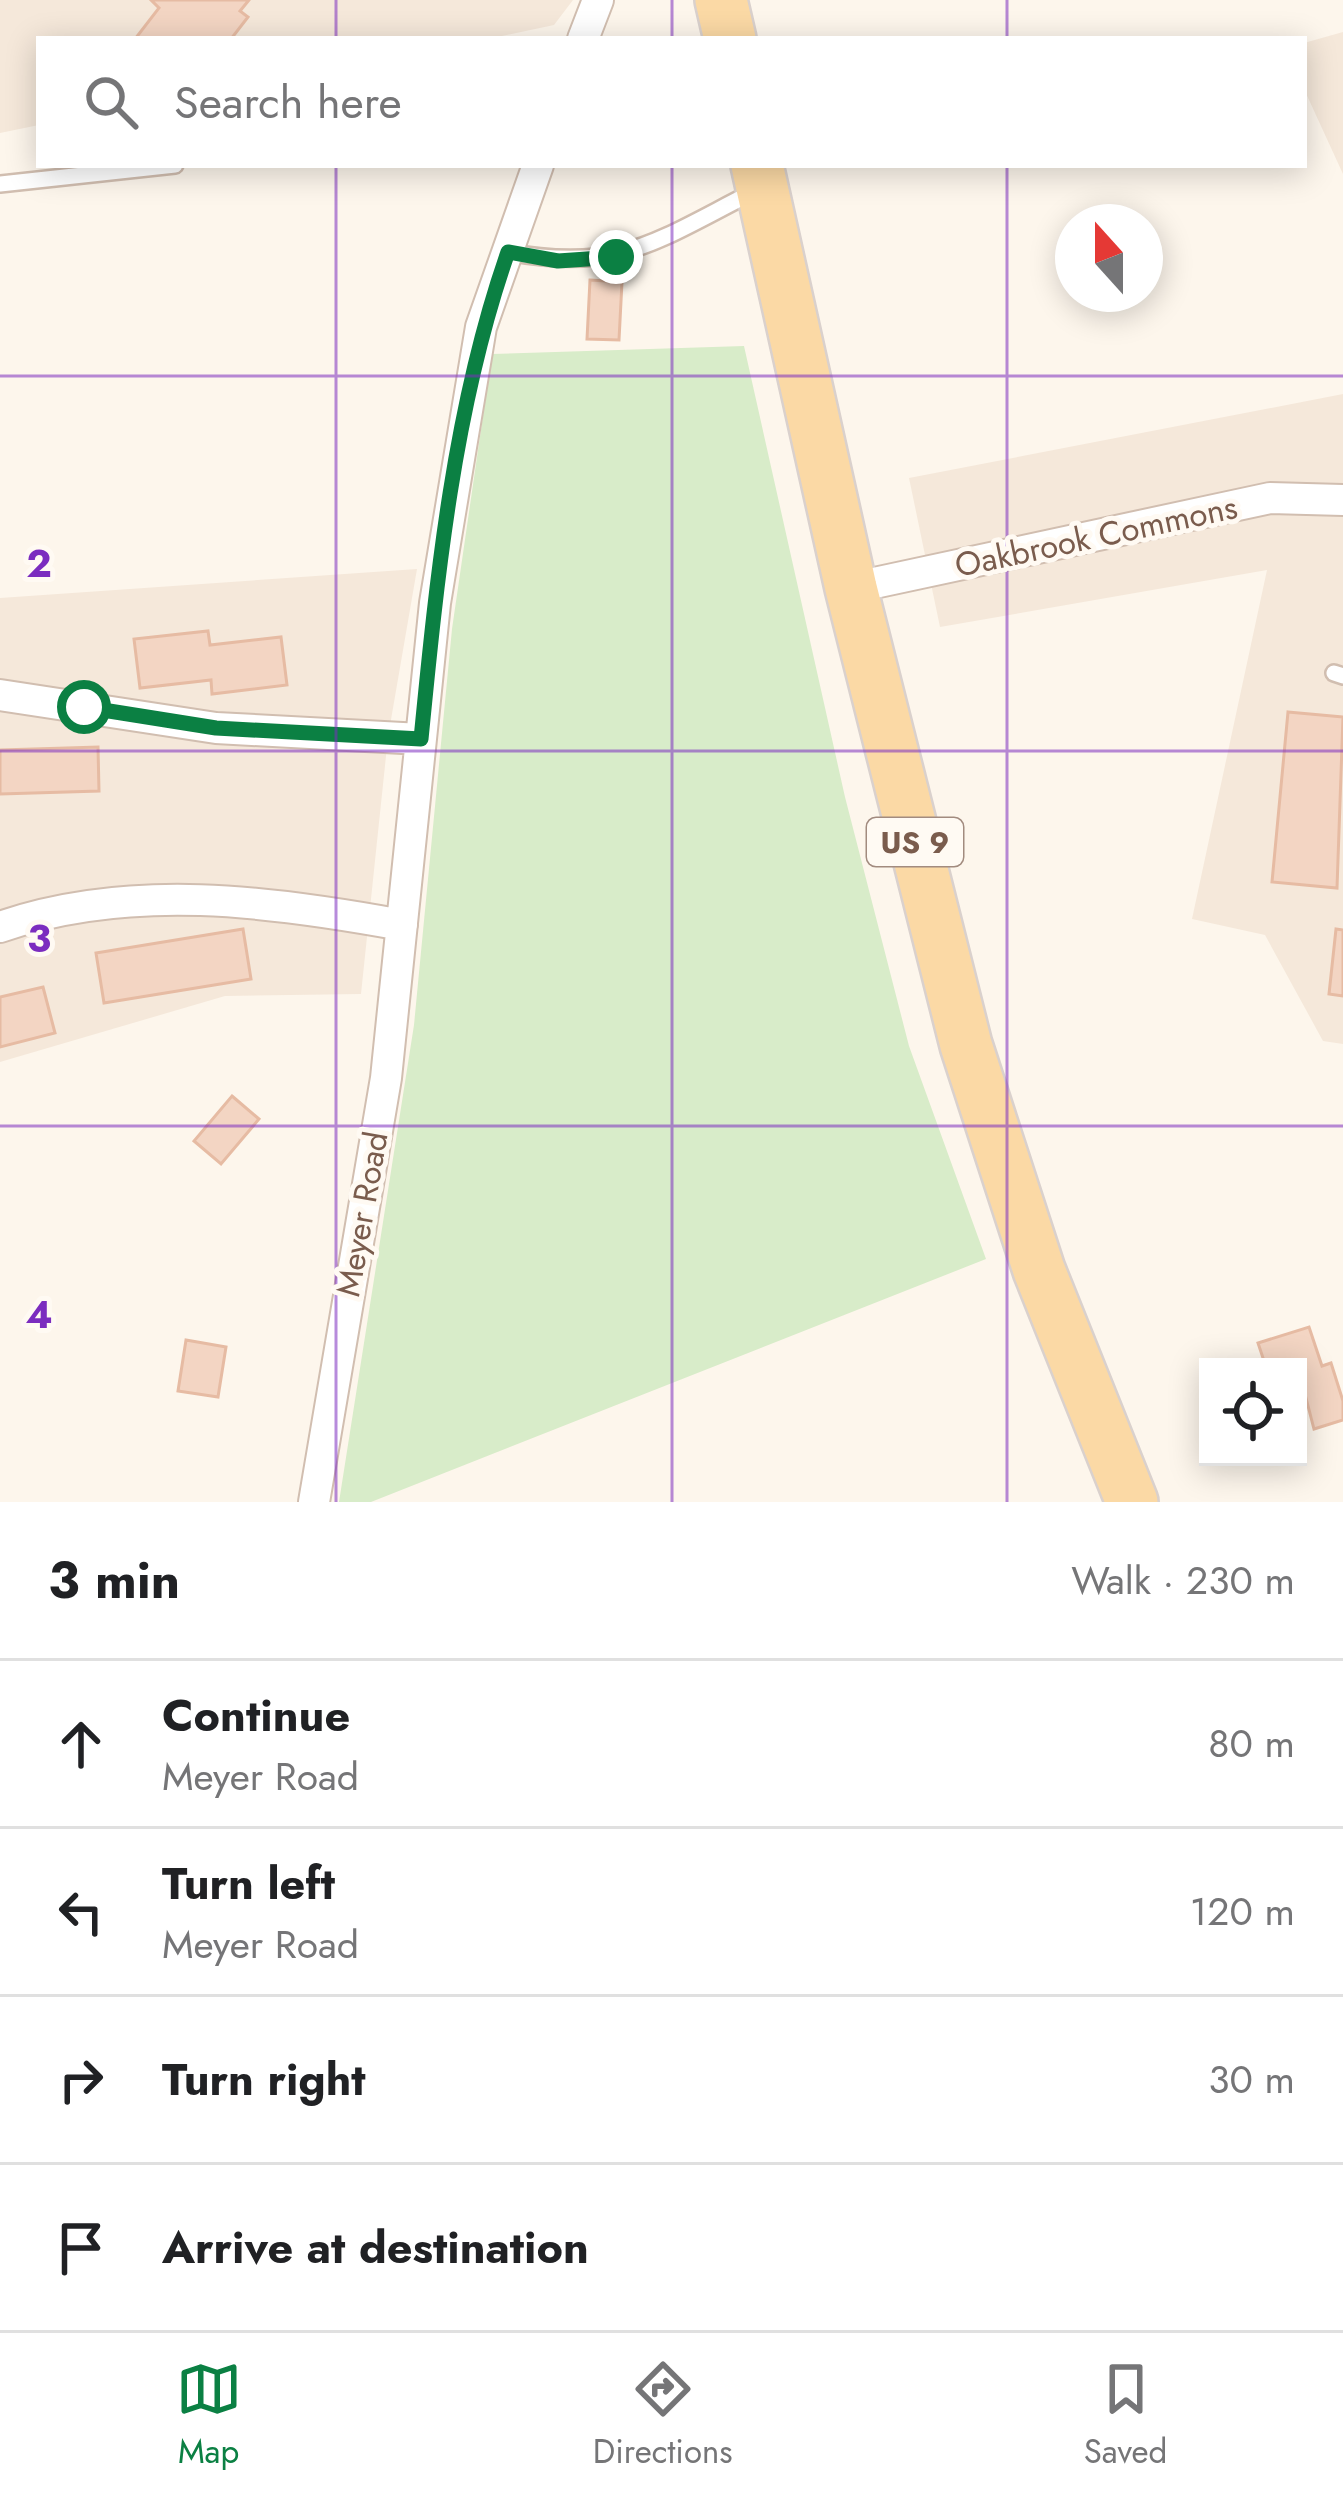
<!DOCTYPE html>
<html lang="en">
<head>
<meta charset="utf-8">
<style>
	body { margin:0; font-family:Jost,sans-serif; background:#f6f6f6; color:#202124 }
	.controls { position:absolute; right:36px; bottom:36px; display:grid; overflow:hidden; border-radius:0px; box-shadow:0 6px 30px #0003 }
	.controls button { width:108px; height:108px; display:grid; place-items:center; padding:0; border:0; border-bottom:3px solid #e0e0e0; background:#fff; color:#202124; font:60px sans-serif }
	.compass { position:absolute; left:1055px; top:204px; width:108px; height:108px; border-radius:50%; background:#fff; box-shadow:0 6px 30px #0003; rotate:339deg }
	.stop { position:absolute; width:36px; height:36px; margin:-27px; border:9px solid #0b8043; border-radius:50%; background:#fff }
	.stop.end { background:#0b8043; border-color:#fff; box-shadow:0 3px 12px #0008 }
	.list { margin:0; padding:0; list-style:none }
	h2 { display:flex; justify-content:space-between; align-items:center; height:156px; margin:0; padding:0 48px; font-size:51px }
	h2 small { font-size:39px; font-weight:400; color:#757577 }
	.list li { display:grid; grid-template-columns:78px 1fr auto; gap:36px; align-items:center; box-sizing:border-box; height:168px; padding:0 48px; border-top:3px solid #e0e0e0 }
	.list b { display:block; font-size:45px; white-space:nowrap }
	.list p { margin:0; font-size:39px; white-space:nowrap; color:#757577 }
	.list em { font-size:39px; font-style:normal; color:#757577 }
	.icon { flex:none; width:66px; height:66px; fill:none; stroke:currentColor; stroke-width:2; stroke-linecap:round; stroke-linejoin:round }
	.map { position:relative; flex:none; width:1343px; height:1502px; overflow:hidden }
	.search { position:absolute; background:#fff; box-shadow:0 6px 30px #0003; left:36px; right:36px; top:36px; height:132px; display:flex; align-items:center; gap:30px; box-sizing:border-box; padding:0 42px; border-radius:0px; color:#757577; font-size:45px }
	.sheet { height:828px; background:#fff }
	nav { display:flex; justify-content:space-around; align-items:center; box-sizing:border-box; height:168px; border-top:3px solid #e0e0e0; background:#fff; font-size:33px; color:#757577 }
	nav a { display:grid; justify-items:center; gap:6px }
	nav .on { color:#0b8043 }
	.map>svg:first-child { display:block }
	.residential { fill:#f5e8da }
	.green { fill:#d8ecc9 }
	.building { fill:#f3d5c3; stroke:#e6bba3; stroke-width:3 }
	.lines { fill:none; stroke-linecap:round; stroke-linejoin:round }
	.lane-casing { stroke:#d1beb0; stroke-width:20 }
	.street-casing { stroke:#d1beb0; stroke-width:34 }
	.primary-casing { stroke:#dad1cd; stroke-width:56 }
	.lane { stroke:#fff; stroke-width:15 }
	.street { stroke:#fff; stroke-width:30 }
	.primary { stroke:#fbd9a5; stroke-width:51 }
	.route { stroke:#0b8043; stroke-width:15 }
	.grid { fill:none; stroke:#7b2cbf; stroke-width:3; stroke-opacity:0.55 }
	.labels { text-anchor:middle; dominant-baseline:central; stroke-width:10; stroke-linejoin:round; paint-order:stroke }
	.shield { fill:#fffaf3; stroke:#a28b7f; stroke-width:3 }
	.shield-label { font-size:30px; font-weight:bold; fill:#7a5c4d }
	.street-label { font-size:33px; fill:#7a5c4d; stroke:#fffaf3 }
	.grid-label { font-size:39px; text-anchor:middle; font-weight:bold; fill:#7b2cbf; stroke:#fffaf3; stroke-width:10; stroke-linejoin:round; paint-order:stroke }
</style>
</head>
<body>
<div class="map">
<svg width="1343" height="1502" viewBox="0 0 1343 1502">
	<rect width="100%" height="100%" fill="#fdf6ec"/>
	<path class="residential" d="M0,0H573L554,25L488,39H39V125L0,133Z
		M1343,32V174L1304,89V43Z
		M1343,394V1044L1323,1041L1265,935L1192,919L1267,570L940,627L909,478Z
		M417,569L388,737L361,994L225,996L0,1062V598Z"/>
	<path class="green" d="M744,346L845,797L909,1046L986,1259L371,1502H339L414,1025L452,629L492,354Z"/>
	<path class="building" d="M249,0L240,11L248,17L231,39H135L159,8L151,0Z
		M590,280L622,282L619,340L587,339Z
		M208,631L210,645L281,637L287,685L212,694L211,680L140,688L134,639Z
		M1288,712L1343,717L1337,888L1272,882Z
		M98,747L99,791L0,794V750Z
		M243,929L251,979L104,1003L96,953Z
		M1336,929L1343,930V996L1329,994Z
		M43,987L55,1033L0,1047V997Z
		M232,1096L259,1119L221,1164L194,1141Z
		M1309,1327L1322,1366L1331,1363L1343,1401V1420L1314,1429L1298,1367H1266L1258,1343Z
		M186,1340L226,1347L218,1397L178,1391Z"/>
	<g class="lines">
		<defs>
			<path id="lane" d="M0,184L175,165
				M508,252C619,273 656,241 753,192
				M1334,673L1343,676"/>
			<path id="street" d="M583,39L598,0
				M851,588L1270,498L1343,500
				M0,695L216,728L421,739
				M0,927C130,882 271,901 402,925
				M314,1502L386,1078L435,603L481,327L538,165"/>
			<path id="primary" d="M721,0L730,39
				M757,165L851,588L966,1045L1039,1270L1132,1502"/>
		</defs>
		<use href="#lane" class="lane-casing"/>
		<use href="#street" class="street-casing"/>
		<use href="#primary" class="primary-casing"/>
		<use href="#lane" class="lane"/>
		<use href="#street" class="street"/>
		<use href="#primary" class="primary"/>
	</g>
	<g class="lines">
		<path class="route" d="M84,707L216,728L421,739C437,576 454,406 508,252L558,261L616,257"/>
	</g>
	<path class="grid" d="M336,0V39M672,0V39M1007,0V39M336,165V1502M672,165V1502M1007,165V1502M0,376H1343M0,751H1343M0,1126H1343"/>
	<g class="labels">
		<rect class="shield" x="867" y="818" width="96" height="48" rx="9"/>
		<g class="shield-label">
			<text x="915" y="842">US 9</text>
		</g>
		<g class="street-label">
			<text transform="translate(1096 536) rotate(-12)">Oakbrook Commons</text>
			<text transform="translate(362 1214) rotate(-80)">Meyer Road</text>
		</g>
	</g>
	<g class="grid-label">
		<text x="39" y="577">2</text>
		<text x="39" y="952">3</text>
		<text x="39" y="1328">4</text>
	</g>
</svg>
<div class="controls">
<button><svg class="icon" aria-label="locate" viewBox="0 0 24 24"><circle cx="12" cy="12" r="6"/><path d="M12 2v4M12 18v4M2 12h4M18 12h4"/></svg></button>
</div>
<svg class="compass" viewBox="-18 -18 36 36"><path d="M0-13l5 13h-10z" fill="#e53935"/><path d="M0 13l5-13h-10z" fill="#757577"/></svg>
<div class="stop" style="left:84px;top:707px"></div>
<div class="stop end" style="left:616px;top:257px"></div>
<div class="search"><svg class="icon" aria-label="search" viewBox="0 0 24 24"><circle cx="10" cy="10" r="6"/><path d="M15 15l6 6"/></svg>Search here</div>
</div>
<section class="sheet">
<h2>3 min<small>Walk · 230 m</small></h2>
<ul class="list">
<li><svg class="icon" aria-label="ahead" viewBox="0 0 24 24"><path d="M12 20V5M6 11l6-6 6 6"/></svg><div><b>Continue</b><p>Meyer Road</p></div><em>80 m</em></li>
<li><svg class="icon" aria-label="left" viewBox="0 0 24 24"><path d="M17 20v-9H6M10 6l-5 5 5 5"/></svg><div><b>Turn left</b><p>Meyer Road</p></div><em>120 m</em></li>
<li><svg class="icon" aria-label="right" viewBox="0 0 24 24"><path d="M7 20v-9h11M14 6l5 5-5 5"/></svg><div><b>Turn right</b></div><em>30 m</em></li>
<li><svg class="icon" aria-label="arrive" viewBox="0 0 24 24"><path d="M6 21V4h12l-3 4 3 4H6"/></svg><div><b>Arrive at destination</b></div></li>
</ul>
</section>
<nav>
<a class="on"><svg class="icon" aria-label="map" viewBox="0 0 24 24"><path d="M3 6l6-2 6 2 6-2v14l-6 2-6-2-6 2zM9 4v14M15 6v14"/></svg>Map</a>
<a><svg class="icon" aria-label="directions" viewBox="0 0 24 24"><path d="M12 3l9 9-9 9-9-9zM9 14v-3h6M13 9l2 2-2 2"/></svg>Directions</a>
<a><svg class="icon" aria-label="saved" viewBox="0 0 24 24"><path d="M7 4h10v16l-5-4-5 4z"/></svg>Saved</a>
</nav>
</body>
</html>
